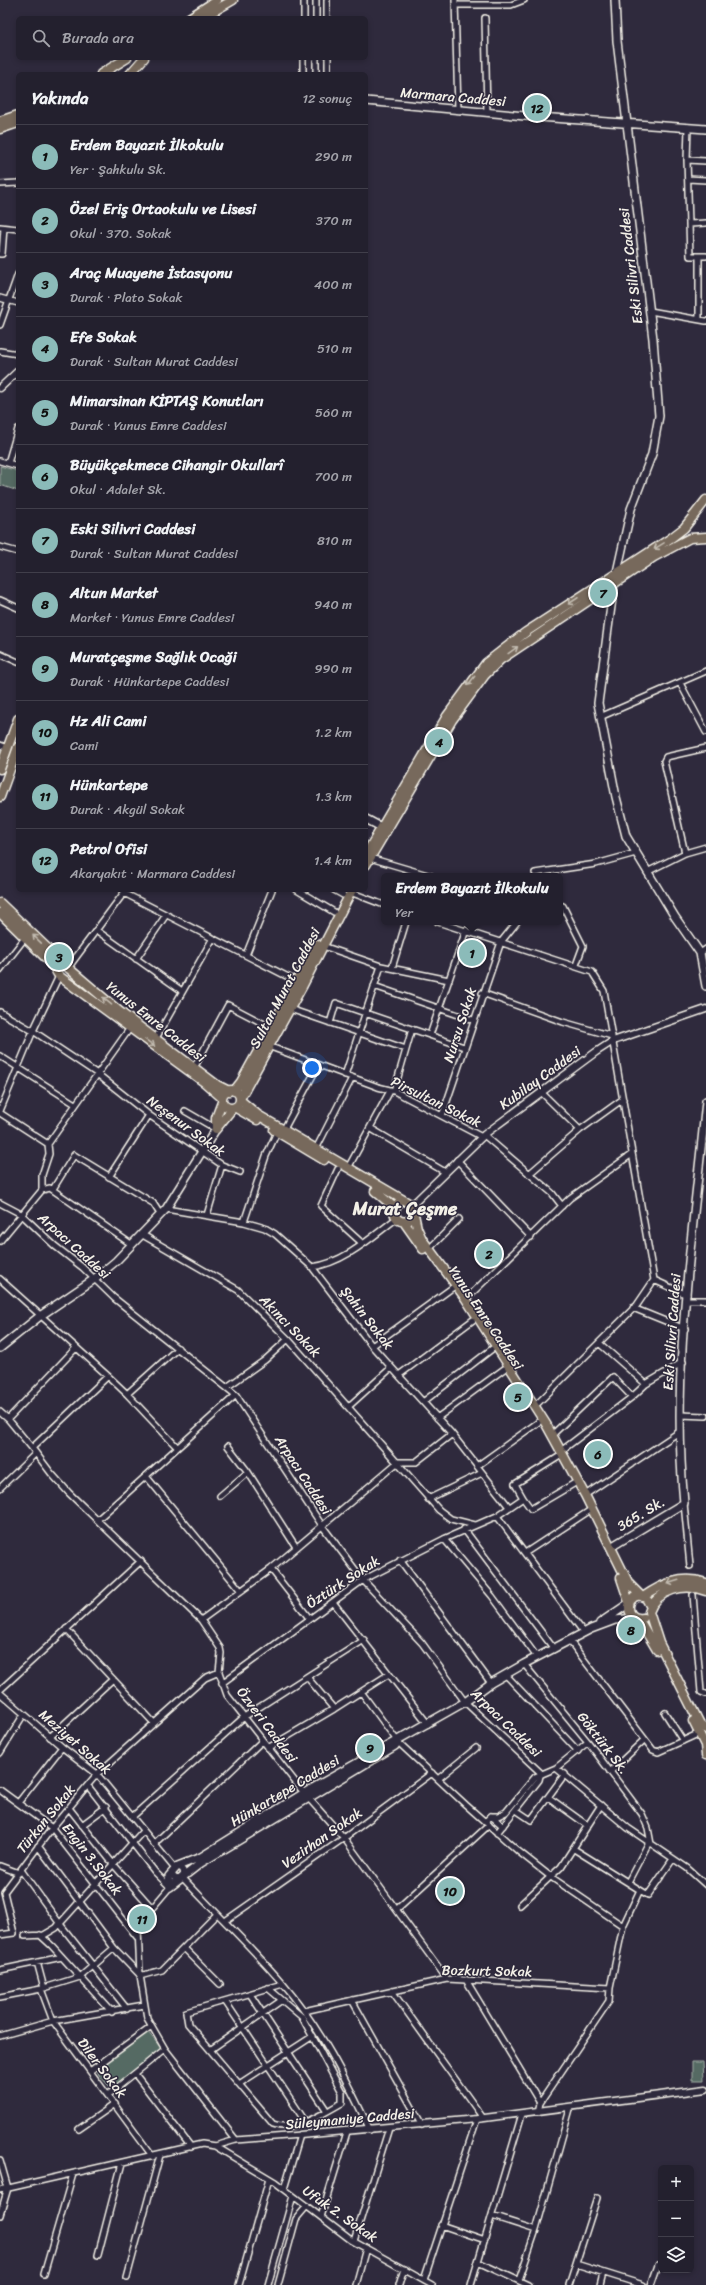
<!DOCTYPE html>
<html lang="tr">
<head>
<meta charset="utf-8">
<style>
	body { margin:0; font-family:Sriracha,sans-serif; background:#2b2836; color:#f1f3f6 }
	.controls { position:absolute; right:12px; bottom:12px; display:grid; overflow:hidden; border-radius:6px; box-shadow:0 2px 6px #0003 }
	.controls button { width:36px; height:36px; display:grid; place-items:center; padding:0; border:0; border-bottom:1px solid #403e4a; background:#23202e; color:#f1f3f6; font:20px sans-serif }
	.you { position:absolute; left:312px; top:1068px; width:14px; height:14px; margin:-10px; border:3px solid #fff; border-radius:50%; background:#1a73e8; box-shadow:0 0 0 6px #1a73e833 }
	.badge { display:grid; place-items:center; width:26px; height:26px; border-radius:50%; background:#8bbbb9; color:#111; font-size:13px; font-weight:700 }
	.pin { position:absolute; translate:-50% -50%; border:2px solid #fff; box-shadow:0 1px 4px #0006 }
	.popup { position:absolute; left:381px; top:873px; width:182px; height:52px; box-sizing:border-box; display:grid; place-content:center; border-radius:6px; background:#23202e; filter:drop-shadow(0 1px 3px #0005); font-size:13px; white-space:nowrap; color:#a3a3aa }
	.popup b { font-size:15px; color:#f1f3f6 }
	.popup::after { content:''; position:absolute; left:50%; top:100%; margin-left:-8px; border:8px solid transparent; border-top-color:#23202e }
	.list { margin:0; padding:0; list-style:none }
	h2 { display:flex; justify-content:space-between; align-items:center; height:52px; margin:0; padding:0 16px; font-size:17px }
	h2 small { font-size:13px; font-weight:400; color:#a3a3aa }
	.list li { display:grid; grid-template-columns:26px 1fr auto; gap:12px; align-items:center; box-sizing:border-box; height:64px; padding:0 16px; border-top:1px solid #403e4a }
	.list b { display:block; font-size:15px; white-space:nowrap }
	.list p { margin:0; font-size:13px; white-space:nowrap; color:#a3a3aa }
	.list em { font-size:13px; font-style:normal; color:#a3a3aa }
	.icon { flex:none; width:22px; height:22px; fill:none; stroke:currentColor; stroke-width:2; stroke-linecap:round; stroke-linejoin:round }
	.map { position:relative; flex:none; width:706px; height:2285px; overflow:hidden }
	.search { position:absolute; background:#23202e; box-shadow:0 2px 6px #0003; left:16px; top:16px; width:352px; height:44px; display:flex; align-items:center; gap:10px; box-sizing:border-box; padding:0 14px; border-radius:6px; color:#a3a3aa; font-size:15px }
	.panel { position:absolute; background:#23202e; box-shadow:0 2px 6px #0003; left:16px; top:72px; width:352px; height:820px; border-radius:6px }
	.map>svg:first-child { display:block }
	.green { fill:#546a64; stroke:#a4aea6 }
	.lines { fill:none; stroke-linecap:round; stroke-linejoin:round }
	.minor-casing { stroke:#f4f1e8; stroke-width:8 }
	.tertiary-casing { stroke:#f4f1e8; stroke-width:9 }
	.secondary-casing { stroke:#f4f1e8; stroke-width:10 }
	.primary-casing { stroke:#f4f1e8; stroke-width:11 }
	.trunk-casing { stroke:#f4f1e8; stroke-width:11 }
	.minor { stroke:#2f2a3d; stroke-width:5 }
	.tertiary { stroke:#2f2a3d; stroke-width:6 }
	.secondary { stroke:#2f2a3d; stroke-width:7 }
	.primary { stroke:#77695c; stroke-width:8 }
	.trunk { stroke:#77695c; stroke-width:8 }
	.oneway { stroke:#c2bbb0 }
	.labels { text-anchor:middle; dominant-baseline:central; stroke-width:3; stroke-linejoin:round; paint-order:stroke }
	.street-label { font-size:14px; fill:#f4f1e8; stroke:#2f2a3d }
	.district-label { font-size:18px; font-weight:bold; fill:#f4f1e8; stroke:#2f2a3d }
</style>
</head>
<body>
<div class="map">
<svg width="706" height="2285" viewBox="0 0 706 2285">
	<rect width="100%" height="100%" fill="#2f2a3d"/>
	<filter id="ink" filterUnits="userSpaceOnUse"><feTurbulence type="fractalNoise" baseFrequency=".025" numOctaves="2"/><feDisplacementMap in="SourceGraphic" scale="8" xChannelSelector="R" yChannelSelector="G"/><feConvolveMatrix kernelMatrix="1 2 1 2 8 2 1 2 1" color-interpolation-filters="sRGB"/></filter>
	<g filter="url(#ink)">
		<path class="green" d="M0,466L18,471V491L0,485Z
			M147,2031L161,2048L117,2084L109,2086L99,2075L97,2070Z
			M692,2062H703L704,2080H692Z"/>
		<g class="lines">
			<defs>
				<path id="minor" d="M304,0V18
					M316,0V18
					M327,0V18
					M455,0L458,110
					M455,5H511L524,0
					M485,18L487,113
					M303,74V58
					M316,74V58
					M328,74V58
					M688,127L687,160L690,256H706
					M687,160L706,161
					M688,179L706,180
					M0,184L18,183
					M690,224L706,223
					M0,227L18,229
					M0,254H2L4,228
					M699,256V319
					M0,298L18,303
					M650,311L706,321
					M0,325L18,274
					M0,351L18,354
					M0,461L18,466
					M8,463L18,429
					M0,547L18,552
					M0,600L18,608
					M0,654L18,662
					M680,683L706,732
					M600,717L706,671
					M0,745L8,748
					M685,853L664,761L666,757L706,748
					M370,858L431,876
					M647,872L685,853L706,847
					M535,873L596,864L636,853
					M297,890L334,912
					M334,890L343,895
					M350,892L384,905
					M124,893L298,982
					M560,905L563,906L583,946L576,965
					M438,922L592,972L604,991L654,1280
					M96,930L182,991
					M323,946L381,966L449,980
					M700,953L706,949
					M246,955L272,890
					M136,959L166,915
					M68,968L126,890
					M392,968L406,922
					M0,970L25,938
					M374,986L473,1020
					M482,993L563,1022L612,1036
					M290,1009L406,1049
					M0,1012L33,1031L96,1073L149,1115L222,1165L207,1215
					M330,1023L336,1003L464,1047
					M430,1035L466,930
					M156,1038L213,938
					M268,1046L378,1087L394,1091L482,1137
					M0,1056L75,1104
					M194,1068L228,1005L272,1028
					M345,1075L381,966
					M394,1091L412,1029
					M541,1092L580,1130
					M0,1111L33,1031L59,976
					M185,1111L216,1129
					M0,1113L48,1144
					M442,1116L501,942L517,922
					M370,1128L445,1172
					M284,1129L318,1066
					M484,1135L552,1193L562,1206
					M316,1149L352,1078
					M457,1160L531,1237
					M222,1165L240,1172
					M348,1168L390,1091
					M338,1169L321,1206L363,1244
					M529,1174L580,1130L623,1099
					M109,1177L149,1115
					M53,1189L74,1155L153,1203L160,1214
					M42,1190V1175L49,1154L48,1144L130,1028
					M0,1203L21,1214L55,1246L82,1267L114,1298L236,1395L323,1527L363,1580L422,1643L465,1702L542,1774
					M166,1209L244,1222L265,1228L275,1234L312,1267L372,1346L452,1434L509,1507
					M244,1222L266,1156L277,1132
					M141,1234L238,1290L288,1339L439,1510L451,1519L475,1525
					M0,1241L42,1190L50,1188L131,1244
					M429,1249L459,1219
					M312,1267C344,1263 372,1237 397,1218
					M0,1279L108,1376L32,1448L8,1419
					M654,1280L687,1295
					M466,1299L570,1198L632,1154
					M686,1300H706
					M633,1308L685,1329
					M599,1343L646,1384
					M372,1346L452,1288
					M399,1375L473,1320
					M108,1376L127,1394L178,1348
					M227,1387L265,1360L288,1339
					M127,1394L177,1447
					M423,1402L492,1349
					M348,1407L391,1368
					M534,1407L637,1305L654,1280
					M0,1412L8,1419L76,1348
					M680,1415L706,1416
					M437,1418L504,1369
					M552,1435L613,1377L632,1397
					M32,1448L51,1473L69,1493L201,1620L220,1648L221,1653L219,1672L227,1695L304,1793L344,1838L447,1979
					M561,1451L632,1397L646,1384L683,1362
					M477,1466L540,1421
					M248,1472L296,1547
					M146,1476L241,1591
					M0,1488L36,1453
					M585,1495L679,1432
					M220,1496L248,1472L228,1446
					M523,1498L531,1509L575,1483
					M428,1499L482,1473
					M684,1503L690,1566
					M497,1516L584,1633
					M97,1520L236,1395
					M464,1529L554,1649
					M444,1539L492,1596L537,1657
					M525,1553L589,1511
					M400,1560L491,1683
					M271,1569L309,1618
					M693,1595L701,1692L706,1694
					M333,1602L428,1724
					M201,1620L271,1569L398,1462H416L452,1434
					M66,1629L154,1723
					M569,1640L653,1750L658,1752L700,1733
					M524,1664L588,1742L642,1814L648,1828L651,1844
					M506,1675L578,1751
					M307,1677L334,1709L389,1674
					M222,1683L363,1580L444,1539L497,1516L523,1498L515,1484L560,1456
					M0,1690L141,1561
					M0,1693L62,1747L97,1774L175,1869
					M362,1693L398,1742L466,1805L518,1851L551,1877L623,1926
					M665,1713L683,1741
					M50,1737L113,1679
					M268,1748L334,1709
					M0,1753L24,1714
					M556,1768L628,1828L687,1868L706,1885
					M610,1772L644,1740
					M438,1779L476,1748
					M88,1786L155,1872L170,1887L142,1920L138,1928L140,1975L147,2018L165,2049L236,2140
					M0,1790L52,1828L137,1937
					M548,1797L587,1825
					M18,1803L62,1747
					M69,1808L114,1865L152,1908
					M516,1810L531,1820L565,1774
					M491,1816L503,1826
					M132,1817L244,1717L364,1640
					M485,1822L491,1816H498L506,1812L535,1777L556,1768L588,1742
					M82,1825L106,1807
					M497,1833L539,1780L540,1776
					M154,1844L262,1741
					M38,1846L114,1948L140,1975
					M574,1849L648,1895L673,1859
					M0,1866L19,1873
					M172.5 1873a5.5 5.5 0 1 1 11 0a5.5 5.5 0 1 1-11 0Z
					M21,1870L60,1924L127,2009
					M182,1877C215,1913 251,1946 283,1984C320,2027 346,2079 370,2130
					M628,1882L649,1842
					M520,1905L561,1867L601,1805
					M397,1909L489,1825
					M225,1921L344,1838L432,1773
					M0,1935L14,1933L4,1892L52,1828L97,1774L205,1678L219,1672
					M40,1935L52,1946L112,2012
					M25,1936L44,1935L56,1928L143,1831
					M184,1948L220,1984
					M37,1962L44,1988
					M0,1970L62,1957
					M140,1976L162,1970L216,1915
					M466,1980L540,2103
					M268,1988L302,2017L342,2092V2103C321,2114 296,2133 273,2124L188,2024L186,2012L283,1984
					M41,1989L53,2021L153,2157
					M392,1991L483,2118
					M250,1994L327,2111
					M0,1997L41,1989L80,1977L114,1948
					M352,2000L422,2125
					M225,2001L305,2121
					M304,2011L447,1979L610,1988L623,1926L640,1890
					M0,2036L53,2021L144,2005
					M210,2050L282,2000
					M90,2071L150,2027
					M135,2074L191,2147
					M239,2084L313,2036
					M108,2095L165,2049
					M538,2112L540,2103L609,2001L610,1988
					M79,2129L115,2104
					M215,2146L275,2182L351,2240L432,2285
					M0,2160L8,2188
					M0,2190L202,2144L215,2146L236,2140L300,2135L284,2189
					M0,2215L8,2188
					M492,2216L536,2230L570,2109
					M321,2217L347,2132
					M441,2225L485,2240
					M354,2241L389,2128
					M98,2255L122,2163
					M478,2262L528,2285
					M576,2264L643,2285
					M44,2274L73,2174
					M127,2277L160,2155
					M424,2280L477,2119
					M519,2280L536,2230
					M239,2285L269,2179
					M268,2285L293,2196
					M278,2285L296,2219L307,2206
					M356,2285L366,2248
					M399,2285L404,2269
					M471,2285L522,2114
					M569,2285L597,2198
					M600,2285L603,2273
					M651,2285L658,2265"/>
				<path id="tertiary" d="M0,388L18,371
					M412,1205L485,1134L596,1052L613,1041L706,1009
					M300,2135L477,2119L706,2089"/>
				<path id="secondary" d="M615,0L617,41L653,339L659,416L652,454L631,509L617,572
					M366,101L525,116L706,129
					M614,584L598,703L616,797L626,836L675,917L700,953L706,986
					M366,819L381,827
					M0,1348L40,1316L93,1280L116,1261L166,1209L216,1129
					M611,1547L684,1503C671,1369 693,1234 706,1101
					M600,1623L628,1604
					M398,1742L395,1746L201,1863L170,1887L169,1876L178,1866L201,1857L304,1793L465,1702L491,1683L524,1664L591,1629L615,1620L636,1618"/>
				<path id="primary" d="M0,769L18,719
					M0,797L18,747
					M366,854L447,716L486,663L526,632L671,538L684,528L706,500
					M366,865L452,720L485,675L500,660L654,557L690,538L706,537
					M0,903L66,966L120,1012L217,1085L229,1091
					M0,913L52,964L59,976L204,1082L221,1097
					M222 1099a9 9 0 1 1 18 0a9 9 0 1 1-18 0Z
					M234,1091L241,1082L317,944
					M241,1097L303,985L352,890
					M240,1100L258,1115L412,1205L417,1228L422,1239L466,1299L546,1424L585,1495L629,1584L641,1596
					M236,1108L257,1120
					M216,1129V1118L222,1102
					M216,1129L232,1109
					M274,1130L324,1160
					M375,1191L395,1208
					M398,1204L394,1211C395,1219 400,1223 408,1221
					M404,1222L423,1249
					M621,1578L629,1602
					M706,1591C685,1583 657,1589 649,1612L659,1643L700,1724L706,1729
					M643,1597C663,1583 682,1575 706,1583
					M638,1618L657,1650
					M643,1618C621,1621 627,1587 646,1598L651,1607
					M693,1721L705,1745L706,1755"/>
				<path id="trunk" d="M189,18L217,0
					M202,18L233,0
					M101,74L127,58
					M130,74L144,58
					M0,121L18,115
					M0,129L18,123"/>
			</defs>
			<use href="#minor" class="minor-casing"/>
			<use href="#tertiary" class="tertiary-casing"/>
			<use href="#secondary" class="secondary-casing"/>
			<use href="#primary" class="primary-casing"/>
			<use href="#trunk" class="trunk-casing"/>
			<use href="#minor" class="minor"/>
			<use href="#tertiary" class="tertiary"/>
			<use href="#secondary" class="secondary"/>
			<use href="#primary" class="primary"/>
			<use href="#trunk" class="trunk"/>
		</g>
		<defs><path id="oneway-shaft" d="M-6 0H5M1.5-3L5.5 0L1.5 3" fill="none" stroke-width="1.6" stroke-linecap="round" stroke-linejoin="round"/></defs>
		<g class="oneway">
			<use href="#oneway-shaft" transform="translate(659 546) rotate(148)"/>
			<use href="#oneway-shaft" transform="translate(573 601) rotate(147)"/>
			<use href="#oneway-shaft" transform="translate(513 650) rotate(-36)"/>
			<use href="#oneway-shaft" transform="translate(471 681) rotate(128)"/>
			<use href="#oneway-shaft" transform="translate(37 939) rotate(-136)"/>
			<use href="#oneway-shaft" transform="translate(107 1001) rotate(-140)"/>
			<use href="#oneway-shaft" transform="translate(150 1043) rotate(36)"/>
			<use href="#oneway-shaft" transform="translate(673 1582) rotate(163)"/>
		</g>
	</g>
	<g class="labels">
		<g class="street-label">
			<text transform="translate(453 97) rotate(5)">Marmara Caddesi</text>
			<text transform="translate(631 266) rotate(-97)">Eski Silivri Caddesi</text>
			<text transform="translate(285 988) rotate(-62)">Sultan Murat Caddesi</text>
			<text transform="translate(156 1022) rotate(38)">Yunus Emre Caddesi</text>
			<text transform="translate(460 1025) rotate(-72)">Nursu Sokak</text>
			<text transform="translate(540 1078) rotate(-36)">Kubilay Caddesi</text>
			<text transform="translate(436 1102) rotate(26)">Pirsultan Sokak</text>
			<text transform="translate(186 1126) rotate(36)">Neşenur Sokak</text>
			<text transform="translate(74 1246) rotate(42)">Arpacı Caddesi</text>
			<text transform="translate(367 1318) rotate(52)">Şahin Sokak</text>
			<text transform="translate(486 1318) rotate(56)">Yunus Emre Caddesi</text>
			<text transform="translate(290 1326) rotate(46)">Akıncı Sokak</text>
			<text transform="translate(672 1332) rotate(-86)">Eski Silivri Caddesi</text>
			<text transform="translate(303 1475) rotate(57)">Arpacı Caddesi</text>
			<text transform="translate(641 1514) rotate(-31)">365. Sk.</text>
			<text transform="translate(343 1582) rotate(-33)">Öztürk Sokak</text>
			<text transform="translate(506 1723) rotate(44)">Arpacı Caddesi</text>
			<text transform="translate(267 1725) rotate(53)">Özveri Caddesi</text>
			<text transform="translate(75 1742) rotate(41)">Meziyet Sokak</text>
			<text transform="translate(603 1743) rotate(52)">Göktürk Sk.</text>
			<text transform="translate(285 1791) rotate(-31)">Hünkartepe Caddesi</text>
			<text transform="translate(46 1819) rotate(-51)">Türkan Sokak</text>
			<text transform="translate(322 1838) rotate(-35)">Vezirhan Sokak</text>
			<text transform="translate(92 1859) rotate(52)">Engin 3.Sokak</text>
			<text transform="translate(487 1971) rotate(1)">Bozkurt Sokak</text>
			<text transform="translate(102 2068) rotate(53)">Diler Sokak</text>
			<text transform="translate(350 2119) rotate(-5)">Süleymaniye Caddesi</text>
			<text transform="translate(340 2214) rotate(35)">Ufuk 2. Sokak</text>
		</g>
		<g class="district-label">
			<text x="405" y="1209">Murat Çeşme</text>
		</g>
	</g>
</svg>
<div class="controls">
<button>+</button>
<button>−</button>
<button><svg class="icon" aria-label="layers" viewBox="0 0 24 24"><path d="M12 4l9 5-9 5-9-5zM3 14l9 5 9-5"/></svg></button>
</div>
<div class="you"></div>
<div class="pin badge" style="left:472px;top:953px">1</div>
<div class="popup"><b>Erdem Bayazıt İlkokulu</b>Yer</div>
<div class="pin badge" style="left:489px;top:1254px">2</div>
<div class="pin badge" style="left:59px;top:957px">3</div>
<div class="pin badge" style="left:439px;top:742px">4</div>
<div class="pin badge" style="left:518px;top:1397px">5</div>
<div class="pin badge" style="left:598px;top:1454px">6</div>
<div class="pin badge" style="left:603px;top:593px">7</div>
<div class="pin badge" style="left:631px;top:1630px">8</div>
<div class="pin badge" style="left:370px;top:1748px">9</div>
<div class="pin badge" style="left:450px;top:1891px">10</div>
<div class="pin badge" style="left:142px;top:1919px">11</div>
<div class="pin badge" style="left:537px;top:108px">12</div>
<div class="search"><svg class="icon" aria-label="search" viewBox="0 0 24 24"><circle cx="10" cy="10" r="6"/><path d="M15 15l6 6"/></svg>Burada ara</div>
<section class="panel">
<h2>Yakında<small>12 sonuç</small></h2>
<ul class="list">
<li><span class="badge">1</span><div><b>Erdem Bayazıt İlkokulu</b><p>Yer · Şahkulu Sk.</p></div><em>290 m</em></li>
<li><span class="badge">2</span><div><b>Özel Eriş Ortaokulu ve Lisesi</b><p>Okul · 370. Sokak</p></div><em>370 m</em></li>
<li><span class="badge">3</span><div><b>Araç Muayene İstasyonu</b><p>Durak · Plato Sokak</p></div><em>400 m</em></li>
<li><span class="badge">4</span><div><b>Efe Sokak</b><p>Durak · Sultan Murat Caddesi</p></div><em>510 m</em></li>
<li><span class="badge">5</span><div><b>Mimarsinan KİPTAŞ Konutları</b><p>Durak · Yunus Emre Caddesi</p></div><em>560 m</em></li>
<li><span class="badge">6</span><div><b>Büyükçekmece Cihangir Okullarî</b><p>Okul · Adalet Sk.</p></div><em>700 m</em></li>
<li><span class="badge">7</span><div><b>Eski Silivri Caddesi</b><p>Durak · Sultan Murat Caddesi</p></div><em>810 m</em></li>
<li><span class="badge">8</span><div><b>Altun Market</b><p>Market · Yunus Emre Caddesi</p></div><em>940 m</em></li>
<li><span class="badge">9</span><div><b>Muratçeşme Sağlık Ocaği</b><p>Durak · Hünkartepe Caddesi</p></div><em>990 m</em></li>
<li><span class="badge">10</span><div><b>Hz Ali Cami</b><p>Cami</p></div><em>1.2 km</em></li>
<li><span class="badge">11</span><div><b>Hünkartepe</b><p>Durak · Akgül Sokak</p></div><em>1.3 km</em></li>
<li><span class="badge">12</span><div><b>Petrol Ofisi</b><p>Akaryakıt · Marmara Caddesi</p></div><em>1.4 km</em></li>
</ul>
</section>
</div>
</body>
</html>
